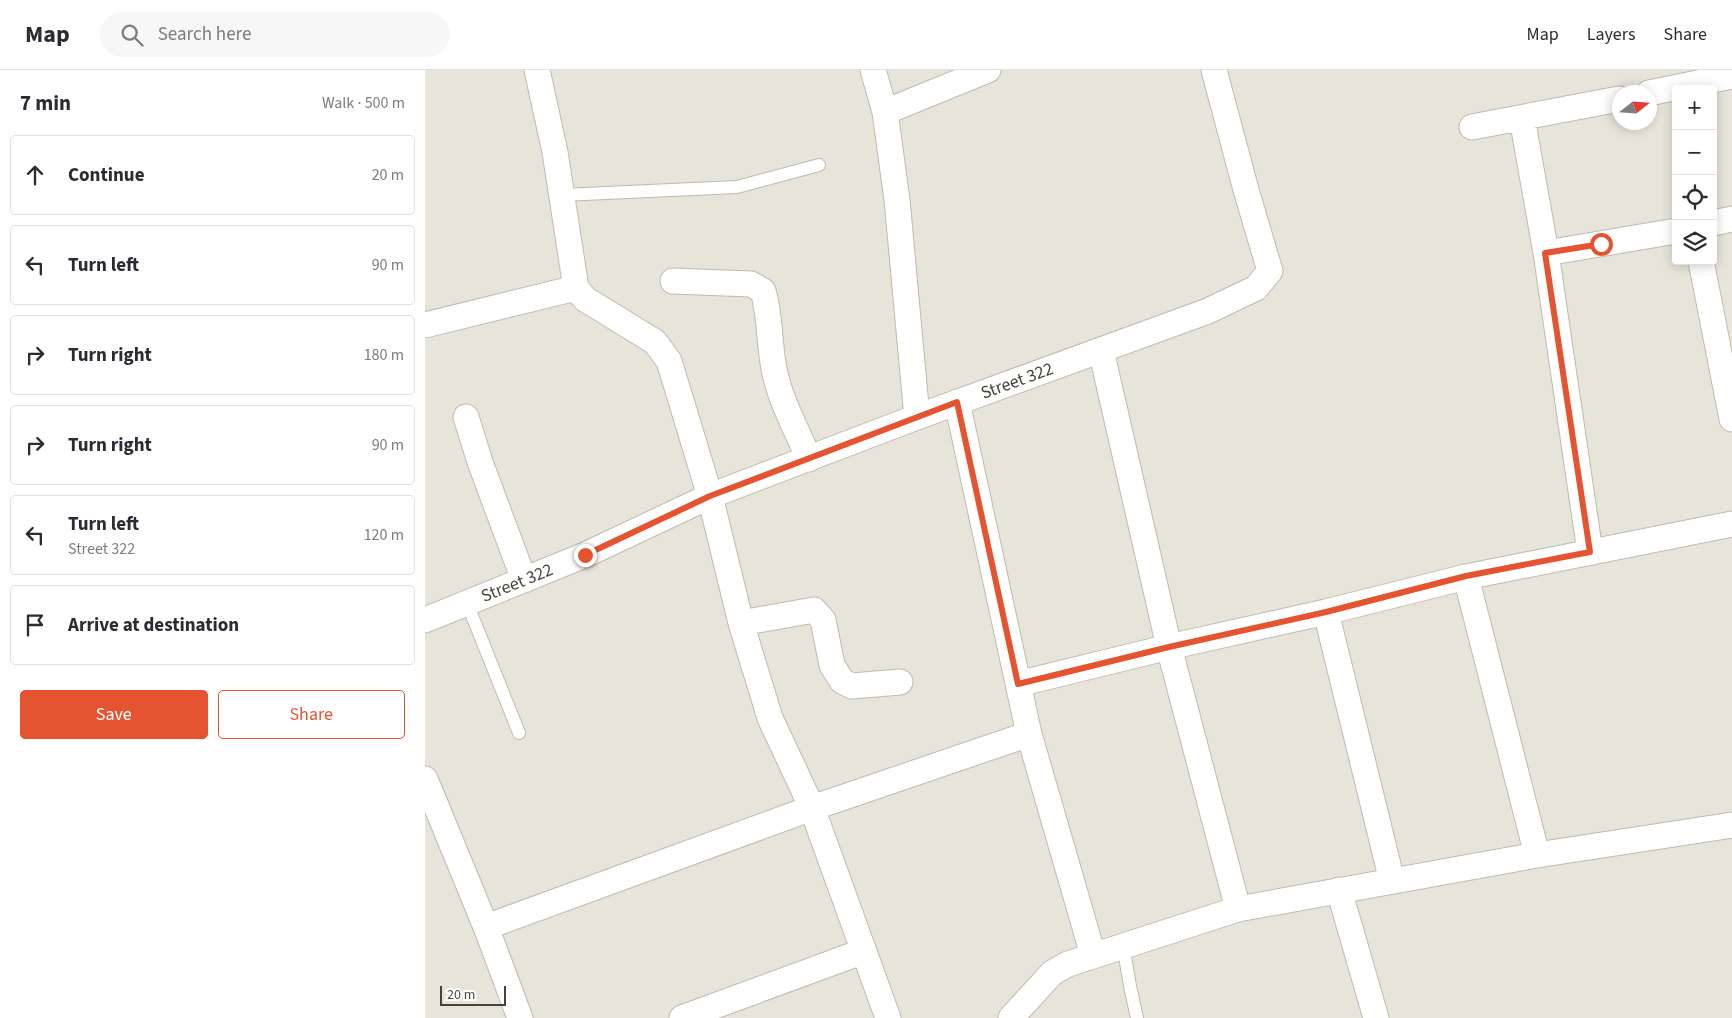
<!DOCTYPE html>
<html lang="en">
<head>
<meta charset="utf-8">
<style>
	body { margin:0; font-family:"Source Sans 3",sans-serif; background:#f7f7f7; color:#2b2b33 }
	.controls { position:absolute; right:15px; top:15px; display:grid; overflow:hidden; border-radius:5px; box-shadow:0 2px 12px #0003 }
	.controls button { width:45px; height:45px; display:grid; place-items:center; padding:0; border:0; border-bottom:1px solid #e1e1e2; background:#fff; color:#2b2b33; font:25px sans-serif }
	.compass { position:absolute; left:1187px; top:15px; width:45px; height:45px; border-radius:50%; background:#fff; box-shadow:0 2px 12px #0003; rotate:73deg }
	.scale { position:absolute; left:15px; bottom:12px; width:66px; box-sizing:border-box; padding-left:5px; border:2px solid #48433a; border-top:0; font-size:14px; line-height:18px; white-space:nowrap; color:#48433a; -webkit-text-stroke:4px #fff; paint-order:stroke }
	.stop { position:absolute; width:15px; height:15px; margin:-11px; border:4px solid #e55431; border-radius:50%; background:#fff }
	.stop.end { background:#e55431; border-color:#fff; box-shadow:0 1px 5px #0008 }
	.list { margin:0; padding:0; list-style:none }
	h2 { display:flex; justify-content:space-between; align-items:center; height:65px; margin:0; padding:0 20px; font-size:21px }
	h2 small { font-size:16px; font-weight:400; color:#7c7c81 }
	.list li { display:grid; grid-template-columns:32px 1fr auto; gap:15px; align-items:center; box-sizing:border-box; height:80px; margin:0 10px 10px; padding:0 10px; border:1px solid #e1e1e2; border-radius:5px }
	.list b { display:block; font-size:19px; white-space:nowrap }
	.list p { margin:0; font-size:16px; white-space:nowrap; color:#7c7c81 }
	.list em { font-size:16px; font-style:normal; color:#7c7c81 }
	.actions { display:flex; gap:10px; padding:15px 20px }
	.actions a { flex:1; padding:11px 0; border:1px solid #e55431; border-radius:5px; text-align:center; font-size:18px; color:#e55431 }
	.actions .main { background:#e55431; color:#fff }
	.icon { flex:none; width:28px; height:28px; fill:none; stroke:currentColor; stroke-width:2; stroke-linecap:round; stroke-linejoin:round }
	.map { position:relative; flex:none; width:1307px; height:948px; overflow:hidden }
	header { display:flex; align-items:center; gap:30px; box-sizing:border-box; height:70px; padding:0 25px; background:#fff; border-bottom:1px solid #e1e1e2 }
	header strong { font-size:24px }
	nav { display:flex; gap:28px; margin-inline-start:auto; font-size:18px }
	.search { width:350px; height:45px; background:#f7f7f7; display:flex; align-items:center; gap:12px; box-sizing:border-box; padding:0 18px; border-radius:28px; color:#7c7c81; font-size:19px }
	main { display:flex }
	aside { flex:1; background:#fff }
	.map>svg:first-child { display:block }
	.residential { fill:#e7e4da; fill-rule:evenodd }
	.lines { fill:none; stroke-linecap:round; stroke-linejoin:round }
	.lane-casing { stroke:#bfbaae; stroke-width:14 }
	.street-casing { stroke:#bfbaae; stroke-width:27 }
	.lane { stroke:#fff; stroke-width:12 }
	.street { stroke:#fff; stroke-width:25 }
	.route { stroke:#e55431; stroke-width:6 }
	.labels { text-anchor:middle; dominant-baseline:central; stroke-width:4; stroke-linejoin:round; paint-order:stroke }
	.street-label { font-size:18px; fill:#48433a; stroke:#fff }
</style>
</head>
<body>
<header>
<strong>Map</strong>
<div class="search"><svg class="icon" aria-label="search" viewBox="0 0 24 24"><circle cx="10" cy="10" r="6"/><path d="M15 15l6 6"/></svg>Search here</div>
<nav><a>Map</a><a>Layers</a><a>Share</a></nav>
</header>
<main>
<aside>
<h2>7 min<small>Walk · 500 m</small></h2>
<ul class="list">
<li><svg class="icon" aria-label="ahead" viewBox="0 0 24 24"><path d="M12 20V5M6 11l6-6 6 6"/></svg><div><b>Continue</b></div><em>20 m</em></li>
<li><svg class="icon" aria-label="left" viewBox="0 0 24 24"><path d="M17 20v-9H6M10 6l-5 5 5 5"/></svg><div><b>Turn left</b></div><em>90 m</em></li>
<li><svg class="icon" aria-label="right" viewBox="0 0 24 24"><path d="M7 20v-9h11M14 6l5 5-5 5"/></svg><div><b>Turn right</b></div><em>180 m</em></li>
<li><svg class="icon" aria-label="right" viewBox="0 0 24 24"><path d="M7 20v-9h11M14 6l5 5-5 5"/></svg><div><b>Turn right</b></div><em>90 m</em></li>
<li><svg class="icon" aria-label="left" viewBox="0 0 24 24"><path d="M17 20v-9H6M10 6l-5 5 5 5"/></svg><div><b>Turn left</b><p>Street 322</p></div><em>120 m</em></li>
<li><svg class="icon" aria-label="arrive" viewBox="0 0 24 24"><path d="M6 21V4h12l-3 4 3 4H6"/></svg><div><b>Arrive at destination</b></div></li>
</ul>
<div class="actions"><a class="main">Save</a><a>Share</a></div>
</aside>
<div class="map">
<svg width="1307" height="948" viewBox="0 0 1307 948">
	<rect width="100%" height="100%" fill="#f4f2eb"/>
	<path class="residential" d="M0,0H1307V948H0ZM1251,19H1288V191H1251ZM1194,22H1224V52H1194Z"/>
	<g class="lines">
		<defs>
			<path id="lane" d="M137,125L312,117L394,95
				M42,533L94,663
				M698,875L705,916L712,948"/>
			<path id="street" d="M112,0L130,82L151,218L160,229L230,272L244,291L285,426L316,553L345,648L387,738L463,948
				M448,0L460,42L472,130L492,347
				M1224,23L1307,6
				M460,42L563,0
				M1097,48L1121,183L1165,482
				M1047,57L1194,29
				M1288,153L1307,149
				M1121,183L1251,161
				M1276,191L1307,349
				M248,211L326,214L338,221C345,244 344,269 348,293C353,327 371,358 384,389
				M0,255L151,218
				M676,280L744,577L813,839
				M532,332L604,664L668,885
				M41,347L55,392L99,510
				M1041,507L1112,785
				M901,542L967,811
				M0,550L160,485L285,426L492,347L783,241L831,218L845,201L821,120L789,0
				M316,553L389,540L398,550L407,595L417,611L427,616L475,612
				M593,614L744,577L901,542L1041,507L1307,454
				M0,709L61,857L95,948
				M914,820L951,948
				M61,857L387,738L604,664
				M257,948L439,881
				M586,948L627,903L643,894L813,839L1112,785L1307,755"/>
		</defs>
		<use href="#lane" class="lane-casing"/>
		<use href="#street" class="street-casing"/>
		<use href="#lane" class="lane"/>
		<use href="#street" class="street"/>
	</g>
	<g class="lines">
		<path class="route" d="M160,485L285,426L532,332L593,614L744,577L901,542L1041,506L1165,482L1120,183L1176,174"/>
	</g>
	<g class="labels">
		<g class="street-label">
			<text transform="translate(592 311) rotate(-20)">Street 322</text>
			<text transform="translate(92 513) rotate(-22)">Street 322</text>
		</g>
	</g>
</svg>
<div class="controls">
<button>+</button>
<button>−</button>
<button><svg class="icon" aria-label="locate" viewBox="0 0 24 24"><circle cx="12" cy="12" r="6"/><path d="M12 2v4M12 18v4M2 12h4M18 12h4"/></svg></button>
<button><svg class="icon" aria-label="layers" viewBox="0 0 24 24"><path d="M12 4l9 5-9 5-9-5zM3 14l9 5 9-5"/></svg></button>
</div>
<svg class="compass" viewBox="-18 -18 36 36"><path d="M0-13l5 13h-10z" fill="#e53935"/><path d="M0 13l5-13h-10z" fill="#7c7c81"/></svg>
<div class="scale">20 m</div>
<div class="stop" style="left:1176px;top:174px"></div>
<div class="stop end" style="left:160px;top:485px"></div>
</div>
</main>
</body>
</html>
